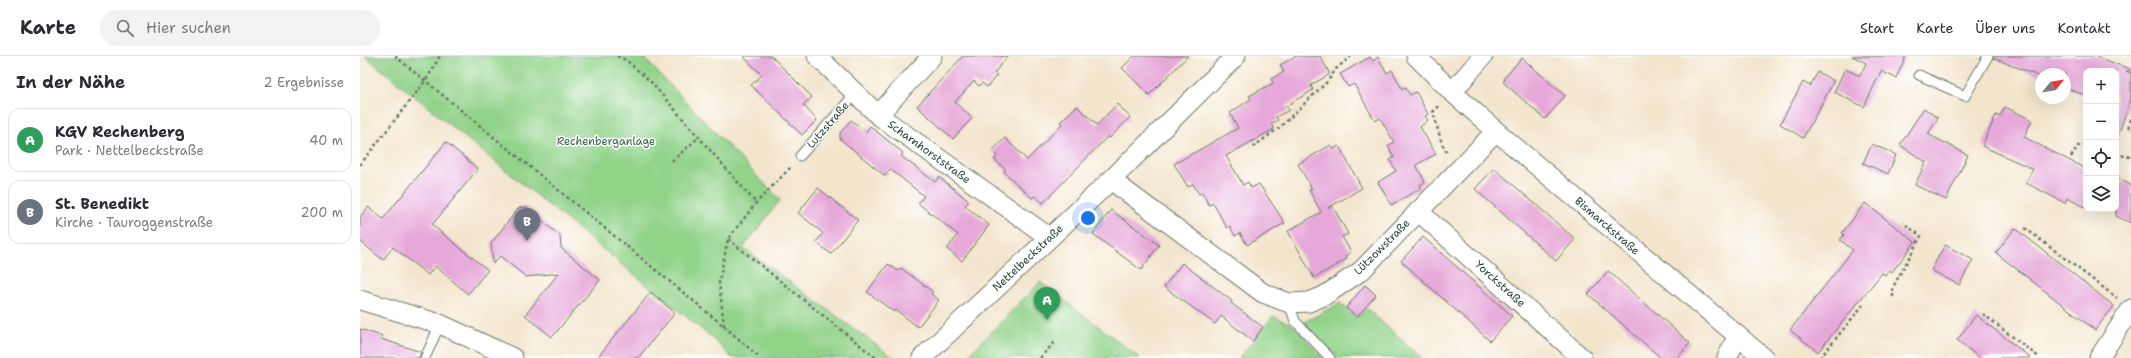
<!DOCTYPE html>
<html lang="de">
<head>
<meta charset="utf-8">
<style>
	body { margin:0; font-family:"Shantell Sans",sans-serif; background:#f2f2f3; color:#2b2b33 }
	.controls { position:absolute; right:12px; top:12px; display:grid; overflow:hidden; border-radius:8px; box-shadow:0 4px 16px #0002 }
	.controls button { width:36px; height:36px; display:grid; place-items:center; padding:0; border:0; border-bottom:1px solid #e1e1e2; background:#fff; color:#2b2b33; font:20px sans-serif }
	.compass { position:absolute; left:1675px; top:12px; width:36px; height:36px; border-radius:50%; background:#fff; box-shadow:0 4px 16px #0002; rotate:60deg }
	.you { position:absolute; left:728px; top:162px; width:14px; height:14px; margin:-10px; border:3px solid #fff; border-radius:50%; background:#1a73e8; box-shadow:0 0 0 6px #1a73e833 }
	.badge { display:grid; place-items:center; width:26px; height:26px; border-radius:50%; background:#0f766e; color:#fff; font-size:13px; font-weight:700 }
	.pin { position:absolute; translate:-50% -33px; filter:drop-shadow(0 1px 2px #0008) }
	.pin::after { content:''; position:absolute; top:21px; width:14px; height:12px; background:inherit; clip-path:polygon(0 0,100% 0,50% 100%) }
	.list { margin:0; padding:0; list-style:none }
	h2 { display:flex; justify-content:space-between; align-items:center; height:52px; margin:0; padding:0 16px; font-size:17px }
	h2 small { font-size:13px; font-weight:400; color:#7c7c81 }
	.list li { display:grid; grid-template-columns:26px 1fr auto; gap:12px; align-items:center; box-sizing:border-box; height:64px; margin:0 8px 8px; padding:0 8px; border:1px solid #e1e1e2; border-radius:12px }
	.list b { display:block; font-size:15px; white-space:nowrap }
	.list p { margin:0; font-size:13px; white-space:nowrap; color:#7c7c81 }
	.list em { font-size:13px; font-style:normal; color:#7c7c81 }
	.icon { flex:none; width:22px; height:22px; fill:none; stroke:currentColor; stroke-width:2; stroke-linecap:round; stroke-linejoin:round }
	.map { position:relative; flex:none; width:1771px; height:302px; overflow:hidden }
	header { display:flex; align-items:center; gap:24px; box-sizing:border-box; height:56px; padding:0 20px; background:#fff; border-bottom:1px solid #e1e1e2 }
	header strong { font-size:19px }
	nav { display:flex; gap:22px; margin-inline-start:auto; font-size:14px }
	.search { width:280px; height:36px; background:#f2f2f3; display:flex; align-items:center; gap:10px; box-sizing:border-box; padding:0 14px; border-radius:22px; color:#7c7c81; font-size:15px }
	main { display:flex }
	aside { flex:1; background:#fff }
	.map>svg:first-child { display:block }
	.green { fill:#92d38a; stroke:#58885f }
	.building { fill:#e6a7d9 }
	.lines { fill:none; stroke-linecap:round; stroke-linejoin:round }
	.lane-casing { stroke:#697869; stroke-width:11 }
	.street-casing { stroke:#697869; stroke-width:21 }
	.path { stroke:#697869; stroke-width:2.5; stroke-dasharray:3 3; stroke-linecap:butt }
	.lane { stroke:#fff; stroke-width:9 }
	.street { stroke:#fff; stroke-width:19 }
	.labels { text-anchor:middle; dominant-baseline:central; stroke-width:3; stroke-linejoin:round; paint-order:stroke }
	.street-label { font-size:11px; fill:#1f3d34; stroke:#fff }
	.park-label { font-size:11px; fill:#3c624a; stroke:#fff }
</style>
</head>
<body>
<header>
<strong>Karte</strong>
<div class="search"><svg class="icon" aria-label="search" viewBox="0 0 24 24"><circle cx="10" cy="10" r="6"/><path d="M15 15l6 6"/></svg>Hier suchen</div>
<nav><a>Start</a><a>Karte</a><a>Über uns</a><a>Kontakt</a></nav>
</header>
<main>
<aside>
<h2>In der Nähe<small>2 Ergebnisse</small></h2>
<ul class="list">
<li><span class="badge" style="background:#2e9e5b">A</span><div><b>KGV Rechenberg</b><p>Park · Nettelbeckstraße</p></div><em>40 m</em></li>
<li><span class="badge" style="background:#6b7280">B</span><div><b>St. Benedikt</b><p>Kirche · Tauroggenstraße</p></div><em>200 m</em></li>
</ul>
</aside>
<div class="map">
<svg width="1771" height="302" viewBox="0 0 1771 302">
	<rect width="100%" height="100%" fill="#fff"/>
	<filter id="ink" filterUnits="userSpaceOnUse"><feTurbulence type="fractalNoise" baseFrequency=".025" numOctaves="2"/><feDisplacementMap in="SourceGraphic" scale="8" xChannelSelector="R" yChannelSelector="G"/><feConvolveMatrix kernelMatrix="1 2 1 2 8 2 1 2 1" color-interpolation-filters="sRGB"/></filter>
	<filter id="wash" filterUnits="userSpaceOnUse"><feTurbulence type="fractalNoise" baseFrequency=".012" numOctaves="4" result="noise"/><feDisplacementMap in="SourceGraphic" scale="16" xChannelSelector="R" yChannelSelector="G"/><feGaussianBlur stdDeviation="0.9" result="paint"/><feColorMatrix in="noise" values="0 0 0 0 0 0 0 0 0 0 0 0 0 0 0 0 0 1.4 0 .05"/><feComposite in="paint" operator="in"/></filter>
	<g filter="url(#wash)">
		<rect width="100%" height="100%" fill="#f3e5cc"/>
		<path class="green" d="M5,0H282L420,144L383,192L534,302H372L350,280Z
			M680,226L780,302H606Z
			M980,247L997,262L1006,252L1062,302H977L943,267Z
			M913,260L934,270L963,302H879Z"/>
		<g id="blocks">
			<path class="building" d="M383,0H411L452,41L443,49L457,64L442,79L391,29L402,19Z
				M603,0H648L634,17L637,19L627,31L622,27L619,30L614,25L595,46L612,62L593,83L557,50Z
				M774,0H828L789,39L762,12Z
				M936,0H960L970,18L951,29L953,34L926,50L929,54L916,61L918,64L911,68L914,73L866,100L883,129L888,126L891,132L899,128L925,167L887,189L880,177L875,180L870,170L867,172L853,147L849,149L842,136L839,138L833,128L828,131L814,108L878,72L870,57L891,43L889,40L913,27L911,23L924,16L920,9Z
				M1492,0H1546L1536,22L1521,15L1504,51L1474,36L1485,13L1500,20L1506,7Z
				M1634,0H1734L1770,13V15H1766L1771,17V43L1758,79H1756V15H1726V40L1705,31V18H1681V21L1633,2Z
				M1010,1L1013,5L1018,1L1027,17L1032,14L1042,33L1045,31L1050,39L1056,36L1068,58L1065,60L1068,64L1060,71L1076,98L1056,109L1065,126L1060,129L1061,132L1031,149L1018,126L1036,115L1030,104L1034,101L1028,90L1034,86L1020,62L1015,65L994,28L988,31L980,18Z
				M1162,2L1205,40L1185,63L1143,26L1145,24L1144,22Z
				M1458,16L1474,25L1443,82L1420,68L1443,26L1450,30Z
				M757,48L770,61L750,82L748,80L683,147L675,140L672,142L644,116L646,114L634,103L637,100L632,95L645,82L667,104L702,68L700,66L717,50L737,69Z
				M1645,51L1672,64L1664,81L1726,113V152L1707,142L1705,147L1666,127L1673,113L1622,90L1636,59L1640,61Z
				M1564,52L1578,62L1568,78L1608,99L1586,144L1555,129L1566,106L1540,89Z
				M491,64L506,76L510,70L543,97L541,100L575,126L579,121L609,145L605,150L629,169L602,205L587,193L598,179L558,147L564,140L530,113L525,120L480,83V77Z
				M86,86L118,113L72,169L128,214L108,238L75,210L68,219L33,191L23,204L0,185V161L8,151L23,163Z
				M1512,88L1536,99L1528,118L1503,107Z
				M971,89L974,93L979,90L1002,132L968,152L972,149L988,178L982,181L991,196L985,200L987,203L954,222L928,175L961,156L949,134L952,133L938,108Z
				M1134,112L1215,183L1196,205L1115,133Z
				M1756,122L1771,129V167L1756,160Z
				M458,132L498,164L471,198L456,186L463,177L438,157Z
				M1505,147L1555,186L1532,216L1529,214L1525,219L1522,217L1458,296L1430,274L1493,194L1480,184L1484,179L1482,177Z
				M166,151L200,180L201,192L240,224L192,281L165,259L199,217L166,221L140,200L133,208L131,187L159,152Z
				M751,154L799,189L781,214L733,178Z
				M1655,172L1754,250L1735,274L1636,197Z
				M1063,181L1152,260L1130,285L1041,205Z
				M1585,189L1613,204L1599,229L1571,214Z
				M822,207L872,245L871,247L903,271L893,285L861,260L855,268L804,231Z
				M528,208L538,215L541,212L573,236L571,238L579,244L558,271L536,254L534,256L507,236Z
				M1248,215L1330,287L1317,302H1301L1228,238Z
				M1005,229L1016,239L997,261L986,252Z
				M291,236L315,257L278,302H237Z
				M1616,259L1639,277L1671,302H1620L1597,284Z
				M0,273L22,280L21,283L61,296L59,302H0Z"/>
		</g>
	</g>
	<g filter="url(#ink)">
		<use href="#blocks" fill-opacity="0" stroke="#697869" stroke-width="1"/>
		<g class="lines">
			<defs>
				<path id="lane" d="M1559,19L1605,40L1628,0
					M440,100L495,38
					M929,247L935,265L970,302
					M65,302L80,268"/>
				<path id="street" d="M457,0L518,59L690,182
					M1056,0L1092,36L1136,75L1404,302
					M1092,36L1123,0
					M518,59L572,0
					M751,124L903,237L929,247L949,246L964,240L1001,215L1136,75
					M1058,155L1222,302
					M0,244L80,268L153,302
					M562,302L751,124L876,0
					M1367,302L1377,281
					M1739,302L1771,253"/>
			</defs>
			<use href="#lane" class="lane-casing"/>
			<use href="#street" class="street-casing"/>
			<path class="path" d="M35,0L364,270L400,302
				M257,0L266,4L290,25L396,147
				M1079,50L1073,56L1082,88L1088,98
				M1771,63L1768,72L1771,73
				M893,91L919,72L968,25L976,13L991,0
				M1756,97L1767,101L1771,100
				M1711,101L1718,90L1726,88
				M312,105L339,81
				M0,109L66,24L80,0
				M1665,172L1757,242
				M368,183L516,302
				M1533,241V231L1561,180L1543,167
				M1623,258L1680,302
				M364,270L359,226L368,183L396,147L432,110
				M680,302L695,286
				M1460,302L1503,249"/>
			<use href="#lane" class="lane"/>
			<use href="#street" class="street"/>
		</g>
	</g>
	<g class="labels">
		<g class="street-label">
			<text transform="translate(468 69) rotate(-49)">Lutzstraße</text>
			<text transform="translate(569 96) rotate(36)">Scharnhorststraße</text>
			<text transform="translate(1247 170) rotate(41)">Bismarckstraße</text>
			<text transform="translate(1022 191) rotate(-45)">Lützowstraße</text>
			<text transform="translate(668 202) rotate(-43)">Nettelbeckstraße</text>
			<text transform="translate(1140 228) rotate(42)">Yorckstraße</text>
		</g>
		<g class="park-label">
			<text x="246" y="85">Rechenberganlage</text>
		</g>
	</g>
</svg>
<div class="controls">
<button>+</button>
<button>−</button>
<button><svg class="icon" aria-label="locate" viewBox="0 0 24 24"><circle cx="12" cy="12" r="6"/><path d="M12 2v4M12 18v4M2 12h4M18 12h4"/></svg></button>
<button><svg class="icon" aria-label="layers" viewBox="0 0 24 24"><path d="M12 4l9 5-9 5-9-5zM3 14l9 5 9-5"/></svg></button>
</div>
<svg class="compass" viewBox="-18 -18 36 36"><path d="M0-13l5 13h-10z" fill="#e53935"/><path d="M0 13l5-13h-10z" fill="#7c7c81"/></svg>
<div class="you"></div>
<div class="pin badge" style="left:687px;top:264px;background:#2e9e5b">A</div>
<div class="pin badge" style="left:167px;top:185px;background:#6b7280">B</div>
</div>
</main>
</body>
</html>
